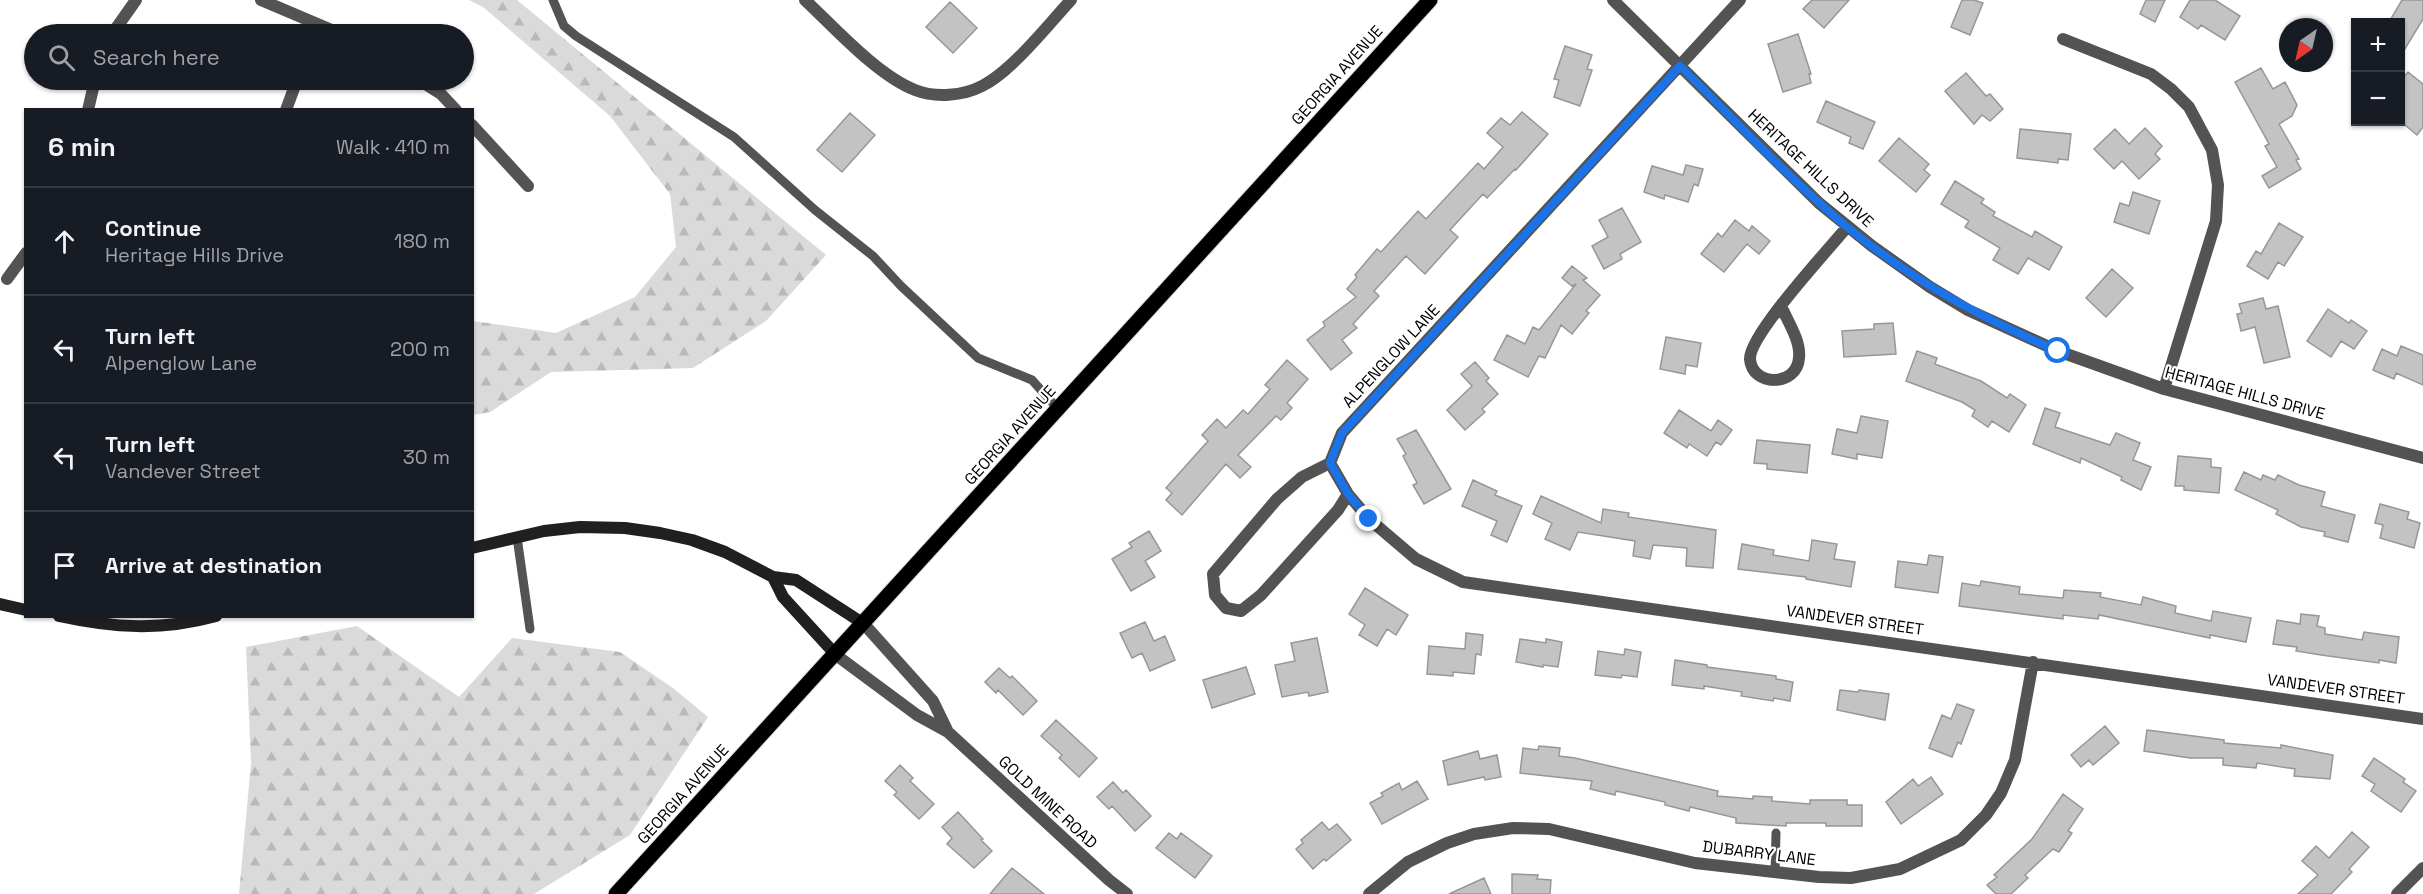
<!DOCTYPE html>
<html lang="en">
<head>
<meta charset="utf-8">
<style>
	body { margin:0; font-family:"Space Grotesk",sans-serif; background:#242831; color:#f1f3f6 }
	.controls { position:absolute; right:18px; top:18px; display:grid; overflow:hidden; border-radius:0px; box-shadow:0 2px 4px #0004 }
	.controls button { width:54px; height:54px; display:grid; place-items:center; padding:0; border:0; border-bottom:2px solid #363941; background:#171b24; color:#f1f3f6; font:30px sans-serif }
	.compass { position:absolute; left:2279px; top:18px; width:54px; height:54px; border-radius:50%; background:#171b24; box-shadow:0 2px 4px #0004; rotate:214deg }
	.stop { position:absolute; width:18px; height:18px; margin:-14px; border:4px solid #1a73e8; border-radius:50%; background:#fff }
	.stop.end { background:#1a73e8; border-color:#fff; box-shadow:0 2px 6px #0008 }
	.list { margin:0; padding:0; list-style:none }
	h2 { display:flex; justify-content:space-between; align-items:center; height:78px; margin:0; padding:0 24px; font-size:26px }
	h2 small { font-size:20px; font-weight:400; color:#9ea1a6 }
	.list li { display:grid; grid-template-columns:39px 1fr auto; gap:18px; align-items:center; box-sizing:border-box; height:108px; padding:0 24px; border-top:2px solid #363941 }
	.list b { display:block; font-size:22px; white-space:nowrap }
	.list p { margin:0; font-size:20px; white-space:nowrap; color:#9ea1a6 }
	.list em { font-size:20px; font-style:normal; color:#9ea1a6 }
	.icon { flex:none; width:33px; height:33px; fill:none; stroke:currentColor; stroke-width:2; stroke-linecap:round; stroke-linejoin:round }
	.map { position:relative; flex:none; width:2423px; height:894px; overflow:hidden }
	.search { position:absolute; background:#171b24; box-shadow:0 2px 4px #0004; left:24px; top:24px; width:450px; height:66px; display:flex; align-items:center; gap:15px; box-sizing:border-box; padding:0 21px; border-radius:33px; color:#9ea1a6; font-size:22px }
	.panel { position:absolute; background:#171b24; box-shadow:0 2px 4px #0004; left:24px; top:108px; width:450px; height:510px; border-radius:0px }
	.map>svg:first-child { display:block }
	.forest { fill:url(#forest-firs) }
	.building { fill:#c3c3c3; stroke:#979797; stroke-width:1.5 }
	.lines { fill:none; stroke-linecap:round; stroke-linejoin:round }
	.primary-casing { stroke:#dbdbdb; stroke-width:17 }
	.lane { stroke:#535353; stroke-width:9 }
	.street { stroke:#535353; stroke-width:12 }
	.secondary { stroke:#202020; stroke-width:12 }
	.primary { stroke:#000; stroke-width:15 }
	.route { stroke:#1a73e8; stroke-width:8 }
	.labels { text-anchor:middle; dominant-baseline:central; stroke-width:4.5; stroke-linejoin:round; paint-order:stroke }
	.street-label { font-size:16px; fill:#000; stroke:#fff }
</style>
</head>
<body>
<div class="map">
<svg width="2423" height="894" viewBox="0 0 2423 894">
	<defs>
		<pattern id="forest-firs" width="22" height="20" patternUnits="userSpaceOnUse" patternTransform="scale(1.5)"><rect width="22" height="20" fill="#dadada"/><path d="M5 1l3.5 6h-7zM16 11l3.5 6h-7z" fill="#b9b9b9"/></pattern>
	</defs>
	<rect width="100%" height="100%" fill="#fff"/>
	<path class="forest" d="M469,0H517L826,255L766,321L693,368L551,372L490,412L473,415V321L556,333L635,297L676,247L670,194L610,116L483,7Z
		M357,626L459,697L512,638L620,652L673,688L708,717L630,835L534,894H239L251,763L246,647Z"/>
	<path class="building" d="M1812,0H1849L1824,28L1803,9Z
		M1962,0H1974L1983,3L1970,35L1951,27Z
		M2146,0H2165L2155,22L2140,14Z
		M2190,0H2215L2240,16L2225,40L2201,25L2198,29L2180,17Z
		M2402,0H2423V19L2400,57V22H2389Z
		M950,2L977,28L953,53L926,27Z
		M1798,34L1811,74H1809L1811,83L1783,92L1768,44Z
		M1565,46L1592,55L1587,69L1592,70L1580,106L1554,97L1559,80L1554,79Z
		M2261,68L2273,89L2285,82L2297,105L2292,116L2279,124L2299,159L2296,160L2301,169L2269,188L2262,176L2277,167L2265,146L2269,144L2235,82Z
		M2408,72L2423,84V127L2417,135L2400,121V82Z
		M1966,73L1986,96L1990,94L2003,109L1990,121L1982,115L1974,124L1945,91Z
		M1826,101L1875,122L1863,149L1849,143L1851,137L1817,122Z
		M1522,112L1548,134L1516,170L1515,169L1487,198L1483,194L1450,230L1458,237L1425,274L1406,256L1374,291L1379,296L1353,324L1357,328L1342,340L1352,353L1331,370L1307,340L1325,326L1323,322L1356,297L1347,289L1357,277L1355,275L1377,249L1381,252L1418,211L1426,219L1478,163L1484,169L1503,147L1487,133L1501,118L1510,125Z
		M850,113L875,135L842,172L817,150Z
		M2145,128L2162,146L2155,154L2160,159L2139,179L2122,161L2114,169L2094,149L2115,129L2129,144Z
		M2020,129L2071,134L2068,160L2058,159V163L2017,158Z
		M1899,138L1929,164L1924,170L1930,175L1916,192L1879,161Z
		M1686,165L1703,169L1698,186L1694,184L1688,202L1665,195L1664,199L1644,192L1652,166L1683,175Z
		M1955,181L1984,199L1981,203L1995,212L1993,216L2032,237L2035,231L2062,247L2049,270L2028,258L2018,274L1993,260L2000,248L1965,227L1969,221L1941,204Z
		M2133,192L2160,201L2149,234L2114,222L2120,203L2129,206Z
		M1622,208L1641,242L1620,254L1622,259L1604,269L1592,246L1608,237L1599,220Z
		M1735,220L1749,231L1752,226L1770,241L1759,254L1747,244L1724,272L1701,254L1718,233L1722,237Z
		M2279,223L2303,237L2284,266L2278,262L2268,279L2247,266L2256,251L2261,254Z
		M1572,266L1587,278L1583,280L1600,295L1586,311L1589,313L1572,334L1561,325L1545,358L1539,356L1528,377L1494,360L1507,335L1525,344L1533,327L1539,330L1576,284L1572,286L1562,278Z
		M2112,269L2133,288L2106,317L2086,298Z
		M2263,298L2266,309L2278,306L2290,357L2264,363L2255,327L2241,331L2237,314L2242,313L2239,304Z
		M2328,309L2349,323L2351,320L2367,331L2354,349L2341,341L2331,357L2307,341Z
		M1893,323L1896,354L1844,357L1842,331L1874,329V324Z
		M1666,337L1701,343L1697,367L1686,365L1685,374L1660,369Z
		M2401,346L2423,355V385L2396,373L2394,379L2373,370L2382,349L2397,356Z
		M1917,351L1937,358L1935,364L1981,381L2007,398L2010,394L2026,405L2009,432L1992,421L1988,427L1972,416L1975,410L1962,402L1906,381Z
		M1287,360L1308,379L1287,403L1292,408L1281,420L1276,416L1238,455L1251,467L1240,478L1226,464L1182,515L1166,500L1172,493L1166,488L1208,441L1202,435L1217,419L1226,428L1243,410L1248,414L1270,389L1265,385Z
		M1475,362L1489,378L1486,381L1498,394L1482,409L1485,412L1465,430L1447,410L1472,386L1461,374Z
		M2045,408L2060,413L2055,427L2110,445L2116,433L2140,443L2133,460L2151,467L2141,490L2121,480L2122,477L2081,458L2080,463L2033,444Z
		M1679,410L1711,431L1718,420L1732,430L1721,445L1716,442L1707,456L1689,444L1687,448L1664,433Z
		M1861,416L1888,421L1882,458L1857,454V459L1832,454L1837,429L1857,433Z
		M1416,430L1451,489L1424,504L1413,485L1417,483L1403,456L1406,454L1397,439Z
		M1757,440L1810,445L1807,473L1767,469V464L1754,463Z
		M2178,456L2211,459V467L2221,468L2219,493L2184,490V486H2175Z
		M2244,472L2261,480L2263,475L2275,480L2278,475L2299,485L2325,492L2321,506L2355,515L2348,542L2324,536L2325,532L2301,527L2276,514L2278,510L2235,490Z
		M1473,480L1497,491L1495,495L1522,506L1507,542L1491,535L1497,521L1462,506Z
		M1541,496L1601,523L1603,509L1629,513L1628,517L1716,530L1713,568L1686,566L1687,548L1653,545L1650,559L1633,556L1635,541L1578,532L1570,550L1545,539L1552,523L1533,514Z
		M2380,504L2409,512L2407,519L2420,523L2414,548L2380,538L2383,525L2375,523Z
		M1149,531L1161,551L1145,561L1155,577L1131,591L1112,559L1132,547L1129,543Z
		M1812,540L1837,544L1834,559L1855,562L1851,587L1806,579V577L1738,569L1742,544L1774,550L1773,555L1809,561Z
		M1929,555L1943,557L1938,593L1895,587L1898,561L1927,565Z
		M1981,581L2020,587L2019,594L2063,598L2064,590L2101,593L2100,597L2141,605L2143,597L2176,606L2175,613L2211,621L2213,611L2251,618L2246,642L2210,635V638L2099,615L2098,619L2063,615V619L1959,606L1962,583L1980,586Z
		M1365,588L1408,615L1396,635L1387,629L1377,646L1359,635L1365,625L1349,614Z
		M2301,614L2319,616L2317,626L2325,628V634L2362,640L2364,632L2399,637L2396,663L2379,660V663L2321,655L2296,651L2297,647L2273,644L2277,620L2300,624Z
		M1145,622L1154,641L1165,636L1175,660L1150,671L1142,653L1132,658L1120,633Z
		M1466,633L1483,635L1481,655L1476,654L1474,674L1453,672V676L1427,674L1429,646L1465,649Z
		M1317,638L1328,692L1309,696L1308,692L1282,697L1275,665L1295,661L1291,643Z
		M1520,639L1546,643V639L1562,642L1558,667L1543,665V667L1516,662Z
		M1625,649L1641,652L1637,677L1622,675L1621,678L1595,675L1598,651L1624,655Z
		M1675,660L1707,665V667L1776,676V679L1793,682L1790,701L1774,698L1773,701L1741,696L1742,692L1704,686V689L1672,685Z
		M1246,667L1255,694L1212,708L1203,680Z
		M999,668L1010,678L1012,676L1037,701L1023,715L998,690L996,693L985,682Z
		M1840,690L1858,692L1859,690L1889,694L1885,720L1837,710Z
		M1957,704L1974,710L1961,744L1958,742L1952,757L1929,748L1942,715L1951,719Z
		M1056,720L1097,758L1079,777L1059,758L1062,755L1041,736Z
		M2105,726L2119,743L2093,765L2089,760L2081,767L2071,755Z
		M2147,730L2224,740V743L2281,748V745L2333,755L2330,779L2294,776L2295,769L2257,763L2256,768L2223,765V758H2190L2144,751Z
		M1539,746L1560,748L1559,756L1575,758L1718,791L1717,796L1753,799V796L1772,797V801L1810,804V800H1847V805H1862V826H1826V823H1786V826L1736,823V818L1690,807L1689,811L1665,805V802L1616,791L1615,795L1590,789L1592,781L1520,773L1523,748L1538,750Z
		M1478,751L1480,759L1497,755L1501,777L1485,780L1484,777L1448,785L1443,761Z
		M2374,758L2405,779L2403,782L2416,791L2401,812L2371,791L2375,784L2362,776Z
		M900,765L913,778L910,781L934,804L919,819L894,795L897,792L885,781Z
		M1931,777L1943,794L1901,824L1886,802L1913,779L1918,786Z
		M1417,781L1428,799L1382,824L1370,803L1383,796L1381,793L1399,783L1402,790Z
		M1113,782L1123,793L1126,790L1151,816L1135,831L1112,806L1109,809L1097,797Z
		M2063,794L2083,809L2068,831L2072,833L2059,852L2053,849L2025,875L2028,878L2011,894H1996L1987,885L1997,877L1994,875L2032,839Z
		M958,812L983,839L981,840L992,851L974,868L947,844L952,838L942,827Z
		M1322,822L1329,830L1337,824L1351,840L1326,861L1324,859L1313,869L1296,849L1303,843L1301,840Z
		M2352,832L2369,847L2349,869L2352,872L2331,894H2298L2318,875L2302,861L2316,846L2329,858Z
		M1169,833L1177,839L1181,833L1212,856L1195,878L1156,848Z
		M1012,868L1044,894H990Z
		M1512,874L1538,875L1537,879L1551,880L1550,894H1512Z
		M1484,878L1491,894H1449Z"/>
	<g class="lines">
		<defs>
			<path id="primary" d="M616,894L1430,0"/>
		</defs>
		<use href="#primary" class="primary-casing"/>
		<path class="lane" d="M553,0L564,26L576,36L734,137L815,210L873,256L901,286L978,358L1032,380L1058,409
			M517,537L530,629
			M1775,872L1776,833"/>
		<path class="street" d="M261,0L341,34
			M805,0C835,28 877,75 915,90C935,98 963,96 982,86C1012,71 1048,25 1071,0
			M1613,0L1819,203L1872,246L1930,287L1968,310L2058,351L2164,389L2423,458
			M112,34L136,0
			M2063,39L2151,74L2171,89L2189,107L2212,150L2218,185L2216,221L2164,389
			M419,80L441,94L456,110
			M88,110L95,80
			M286,110L297,80
			M472,125L528,186
			M7,279L26,253
			M1781,306C1788,322 1801,341 1799,358C1797,387 1752,387 1750,359C1749,335 1829,249 1847,227
			M1330,463L1348,494L1369,519L1416,559L1463,582L2423,719
			M1348,494L1338,510L1261,595L1241,611L1226,608L1215,595L1213,574L1277,499L1302,477L1330,463L1342,433L1740,0
			M836,655L917,715L948,732L933,701L864,624
			M948,732L1109,880L1127,894
			M1369,894L1408,862L1447,843L1474,834L1513,828L1549,829L1695,863L1819,877L1851,878L1900,869L1961,840L1986,815L2001,793L2015,760L2033,662
			M2397,894L2423,868"/>
		<path class="secondary" d="M472,548L544,531L580,527L625,528L660,533L692,540L725,552L773,577L796,580L864,624
			M773,577L783,597L836,655
			M0,604L26,610
			M59,616C113,628 162,631 216,616"/>
		<use href="#primary" class="primary"/>
	</g>
	<g class="lines">
		<path class="route" d="M1369,519L1348,494L1330,463L1342,433L1680,66C1735,120 1788,178 1847,227C1912,280 1981,318 2058,351"/>
	</g>
	<g class="labels">
		<g class="street-label">
			<text transform="translate(1337 75) rotate(-48)">GEORGIA AVENUE</text>
			<text transform="translate(1811 168) rotate(43)">HERITAGE HILLS DRIVE</text>
			<text transform="translate(1391 356) rotate(-47)">ALPENGLOW LANE</text>
			<text transform="translate(2245 393) rotate(15)">HERITAGE HILLS DRIVE</text>
			<text transform="translate(1010 435) rotate(-48)">GEORGIA AVENUE</text>
			<text transform="translate(1855 620) rotate(8)">VANDEVER STREET</text>
			<text transform="translate(2336 689) rotate(8)">VANDEVER STREET</text>
			<text transform="translate(683 794) rotate(-48)">GEORGIA AVENUE</text>
			<text transform="translate(1048 802) rotate(43)">GOLD MINE ROAD</text>
			<text transform="translate(1759 853) rotate(7)">DUBARRY LANE</text>
		</g>
	</g>
</svg>
<div class="controls">
<button>+</button>
<button>−</button>
</div>
<svg class="compass" viewBox="-18 -18 36 36"><path d="M0-13l5 13h-10z" fill="#e53935"/><path d="M0 13l5-13h-10z" fill="#9ea1a6"/></svg>
<div class="stop" style="left:2058px;top:351px"></div>
<div class="stop end" style="left:1369px;top:519px"></div>
<div class="search"><svg class="icon" aria-label="search" viewBox="0 0 24 24"><circle cx="10" cy="10" r="6"/><path d="M15 15l6 6"/></svg>Search here</div>
<section class="panel">
<h2>6 min<small>Walk · 410 m</small></h2>
<ul class="list">
<li><svg class="icon" aria-label="ahead" viewBox="0 0 24 24"><path d="M12 20V5M6 11l6-6 6 6"/></svg><div><b>Continue</b><p>Heritage Hills Drive</p></div><em>180 m</em></li>
<li><svg class="icon" aria-label="left" viewBox="0 0 24 24"><path d="M17 20v-9H6M10 6l-5 5 5 5"/></svg><div><b>Turn left</b><p>Alpenglow Lane</p></div><em>200 m</em></li>
<li><svg class="icon" aria-label="left" viewBox="0 0 24 24"><path d="M17 20v-9H6M10 6l-5 5 5 5"/></svg><div><b>Turn left</b><p>Vandever Street</p></div><em>30 m</em></li>
<li><svg class="icon" aria-label="arrive" viewBox="0 0 24 24"><path d="M6 21V4h12l-3 4 3 4H6"/></svg><div><b>Arrive at destination</b></div></li>
</ul>
</section>
</div>
</body>
</html>
